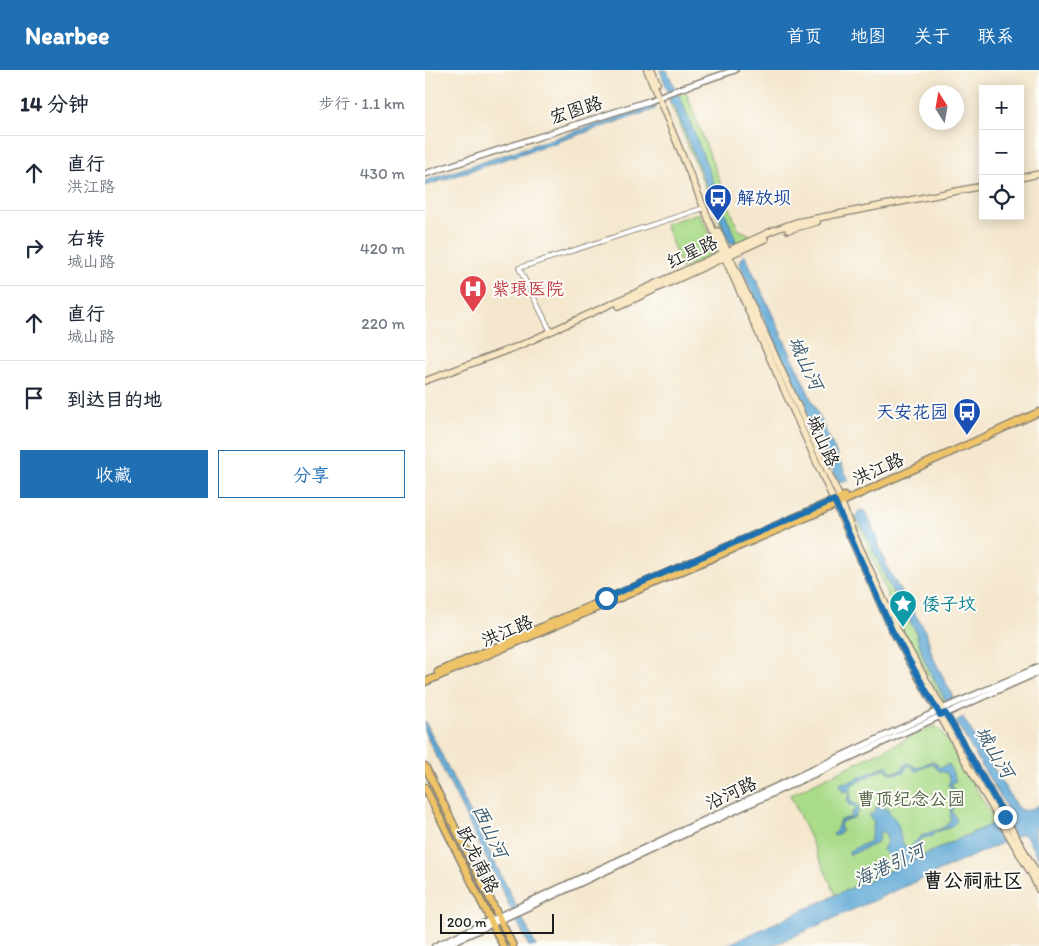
<!DOCTYPE html>
<html lang="zh">
<head>
<meta charset="utf-8">
<style>
	body { margin:0; font-family:Itim,"LXGW WenKai TC",sans-serif; background:#f2f2f3; color:#1f2937 }
	.controls { position:absolute; right:15px; top:15px; display:grid; overflow:hidden; border-radius:0px; box-shadow:0 2px 12px #0003 }
	.controls button { width:45px; height:45px; display:grid; place-items:center; padding:0; border:0; border-bottom:1px solid #e0e1e3; background:#fff; color:#1f2937; font:25px sans-serif }
	.compass { position:absolute; left:494px; top:15px; width:45px; height:45px; border-radius:50%; background:#fff; box-shadow:0 2px 12px #0003; rotate:349deg }
	.scale { position:absolute; left:15px; bottom:12px; width:114px; box-sizing:border-box; padding-left:5px; border:2px solid #1c1c1c; border-top:0; font-size:14px; line-height:18px; white-space:nowrap; color:#1c1c1c; -webkit-text-stroke:4px #fdfcf7; paint-order:stroke }
	.stop { position:absolute; width:15px; height:15px; margin:-11px; border:4px solid #1f6fb2; border-radius:50%; background:#fff }
	.stop.end { background:#1f6fb2; border-color:#fff; box-shadow:0 1px 5px #0008 }
	.list { margin:0; padding:0; list-style:none }
	h2 { display:flex; justify-content:space-between; align-items:center; height:65px; margin:0; padding:0 20px; font-size:21px }
	h2 small { font-size:16px; font-weight:400; color:#747a83 }
	.list li { display:grid; grid-template-columns:32px 1fr auto; gap:15px; align-items:center; box-sizing:border-box; height:75px; padding:0 20px; border-top:1px solid #e0e1e3 }
	.list b { display:block; font-size:19px; white-space:nowrap }
	.list p { margin:0; font-size:16px; white-space:nowrap; color:#747a83 }
	.list em { font-size:16px; font-style:normal; color:#747a83 }
	.actions { display:flex; gap:10px; padding:15px 20px }
	.actions a { flex:1; padding:11px 0; border:1px solid #1f6fb2; border-radius:0px; text-align:center; font-size:18px; color:#1f6fb2 }
	.actions .main { background:#1f6fb2; color:#fff }
	.icon { flex:none; width:28px; height:28px; fill:none; stroke:currentColor; stroke-width:2; stroke-linecap:round; stroke-linejoin:round }
	.map { position:relative; flex:none; width:614px; height:876px; overflow:hidden }
	header { display:flex; align-items:center; gap:30px; box-sizing:border-box; height:70px; padding:0 25px; background:#1f6fb2; color:#fff }
	header strong { font-size:24px }
	nav { display:flex; gap:28px; margin-inline-start:auto; font-size:18px }
	main { display:flex }
	aside { flex:1; background:#fff }
	.map>svg:first-child { display:block }
	.green { fill:#aadb89; stroke:#637c52 }
	.water { fill:#5ea8d6; stroke:#3d6279 }
	.lines { fill:none; stroke-linecap:round; stroke-linejoin:round }
	.minor-casing { stroke:#888275; stroke-width:6 }
	.tertiary-casing { stroke:#888275; stroke-width:8 }
	.secondary-casing { stroke:#888275; stroke-width:8 }
	.primary-casing { stroke:#888275; stroke-width:9 }
	.minor { stroke:#fff; stroke-width:4 }
	.tertiary { stroke:#fff; stroke-width:5 }
	.secondary { stroke:#f9e7c3; stroke-width:5.5 }
	.primary { stroke:#efc469; stroke-width:6 }
	.route { stroke:#1f6fb2; stroke-width:6 }
	.labels { text-anchor:middle; dominant-baseline:central; stroke-width:4; stroke-linejoin:round; paint-order:stroke }
	.street-label { font-size:18px; fill:#1c1c1c; stroke:#fdfcf7 }
	.transit-label { font-size:18px; fill:#164399; stroke:#fdfcf7; text-anchor:start }
	.health-label { font-size:18px; fill:#be3a42; stroke:#fdfcf7; text-anchor:start }
	.culture-label { font-size:18px; fill:#0d838f; stroke:#fdfcf7; text-anchor:start }
	.park-label { font-size:18px; fill:#4e5f42; stroke:#fdfcf7 }
	.water-label { font-size:19px; font-style:italic; fill:#3a5b70; stroke:#fdfcf7 }
	.quarter-label { font-size:20px; font-weight:bold; fill:#1c1c1c; stroke:#fdfcf7 }
</style>
</head>
<body>
<header>
<strong>Nearbee</strong>
<nav><a>首页</a><a>地图</a><a>关于</a><a>联系</a></nav>
</header>
<main>
<aside>
<h2>14 分钟<small>步行 · 1.1 km</small></h2>
<ul class="list">
<li><svg class="icon" aria-label="ahead" viewBox="0 0 24 24"><path d="M12 20V5M6 11l6-6 6 6"/></svg><div><b>直行</b><p>洪江路</p></div><em>430 m</em></li>
<li><svg class="icon" aria-label="right" viewBox="0 0 24 24"><path d="M7 20v-9h11M14 6l5 5-5 5"/></svg><div><b>右转</b><p>城山路</p></div><em>420 m</em></li>
<li><svg class="icon" aria-label="ahead" viewBox="0 0 24 24"><path d="M12 20V5M6 11l6-6 6 6"/></svg><div><b>直行</b><p>城山路</p></div><em>220 m</em></li>
<li><svg class="icon" aria-label="arrive" viewBox="0 0 24 24"><path d="M6 21V4h12l-3 4 3 4H6"/></svg><div><b>到达目的地</b></div></li>
</ul>
<div class="actions"><a class="main">收藏</a><a>分享</a></div>
</aside>
<div class="map">
<svg width="614" height="876" viewBox="0 0 614 876">
	<rect width="100%" height="100%" fill="#fdfcf7"/>
	<filter id="ink" filterUnits="userSpaceOnUse"><feTurbulence type="fractalNoise" baseFrequency=".02" numOctaves="2"/><feDisplacementMap in="SourceGraphic" scale="10" xChannelSelector="R" yChannelSelector="G"/><feConvolveMatrix kernelMatrix="1 2 1 2 8 2 1 2 1" color-interpolation-filters="sRGB"/></filter>
	<filter id="wash" filterUnits="userSpaceOnUse"><feTurbulence type="fractalNoise" baseFrequency=".0096" numOctaves="4" result="noise"/><feDisplacementMap in="SourceGraphic" scale="20" xChannelSelector="R" yChannelSelector="G"/><feGaussianBlur stdDeviation="1.12" result="paint"/><feColorMatrix in="noise" values="0 0 0 0 0 0 0 0 0 0 0 0 0 0 0 0 0 1.4 0 .05"/><feComposite in="paint" operator="in"/></filter>
	<g filter="url(#wash)">
		<rect width="100%" height="100%" fill="#f4e7ce"/>
		<path class="green" d="M261,22L313,159L325,165L326,167L311,174L305,173L301,167L244,30L245,27Z
			M274,143C279,154 293,174 287,185L257,199L240,154Z
			M431,449L436,454L468,523L490,560L500,592L523,635L519,633L476,558Z
			M511,657L516,660C534,691 553,721 571,752L411,825L365,725L504,658Z"/>
		<path class="water" d="M235,0H242L253,26H255L310,168L311,174L305,173L249,36L245,33V27Z
			M230,35L231,39L0,116V111Z
			M320,185L424,411L417,412L411,409L314,194L316,188Z
			M435,440L439,441L442,443L462,497L481,531L501,561L507,585L530,631L523,635L500,592L490,560L468,523L436,454L431,449L432,444Z
			M538,647L592,737C600,744 606,739 614,735V756L611,758L610,766L614,773V790L601,766L597,764L347,876H300L476,795L471,786H464L458,780L462,771L460,763L456,761L452,773L425,785L424,781L445,771L449,752L444,745L450,742V738L455,736L459,739L462,738C464,744 469,747 472,752C477,763 473,772 484,779C489,775 491,770 495,767C505,760 520,761 526,750L525,741L531,728L527,719L524,717L523,714L525,711L522,703L514,701L507,693L492,701H490L487,696H482L479,702C471,704 465,705 460,698L426,715L425,731L432,735L434,740L429,748L418,751L415,755L417,760L415,764L410,766L408,765L411,761L415,750L426,747V743L431,739L430,736L424,735L422,730L425,723L423,720L418,722L414,714L420,712L422,713L462,695L464,700L468,702L477,700L480,694L483,693L492,698L507,691L512,694L514,698L524,694L531,711L526,714C534,729 535,726 527,741L532,751L526,757L511,762L507,766L497,768L486,781L485,784L488,790L571,752L587,747L531,652Z
			M0,651L111,876H104L0,663Z"/>
	</g>
	<g filter="url(#ink)">
		<g class="lines">
			<defs>
				<path id="minor" d="M126,262L94,198L279,138"/>
				<path id="tertiary" d="M0,104L224,31L243,23L310,0
					M10,876L517,639L614,597
					M19,876C218,785 414,690 614,602"/>
				<path id="secondary" d="M222,0L298,184L467,560L543,696L607,805L614,820
					M227,0L232,13
					M595,108L614,104
					M363,160L392,152
					M293,161L415,428L427,460L471,557L614,807
					M194,236L340,169
					M0,311L96,275L349,160L372,152L558,116"/>
				<path id="primary" d="M13,602L419,426
					M0,612L417,432L614,342
					M0,696L88,876
					M0,717L78,876"/>
			</defs>
			<use href="#minor" class="minor-casing"/>
			<use href="#tertiary" class="tertiary-casing"/>
			<use href="#secondary" class="secondary-casing"/>
			<use href="#primary" class="primary-casing"/>
			<use href="#minor" class="minor"/>
			<use href="#tertiary" class="tertiary"/>
			<use href="#secondary" class="secondary"/>
			<use href="#primary" class="primary"/>
		</g>
	</g>
	<g class="lines" filter="url(#ink)">
		<path class="route" d="M181,528L409,430L467,560L515,645L520,643L526,652L580,747"/>
	</g>
	<defs>
		<symbol id="bus-pin" viewBox="-11 -11 22 30"><path d="M0 17L-7.5 6A9.5 9.5 0 1 1 7.5 6Z" fill="#1a4fb4" stroke="#fdfcf7"/><path d="M-5-6H5V4H4V6H2V4H-2V6H-4V4H-5ZM-3.5-4V0h7V-4ZM-3.5 1.2v1.5H-2V1.2ZM2 1.2v1.5H3.5V1.2Z" fill="#fff"/></symbol>
		<symbol id="hospital-pin" viewBox="-11 -11 22 30"><path d="M0 17L-7.5 6A9.5 9.5 0 1 1 7.5 6Z" fill="#e0444e" stroke="#fdfcf7"/><path d="M-5-5h3v3.5h4V-5h3V5h-3V1.5h-4V5h-3Z" fill="#fff"/></symbol>
		<symbol id="sight-pin" viewBox="-11 -11 22 30"><path d="M0 17L-7.5 6A9.5 9.5 0 1 1 7.5 6Z" fill="#0f9aa8" stroke="#fdfcf7"/><path d="M0-6L1.8-2.2L6-1.7L2.9 1.2L3.7 5.4L0 3.3L-3.7 5.4L-2.9 1.2L-6-1.7L-1.8-2.2Z" fill="#fff"/></symbol>
	</defs>
	<g fill-rule="evenodd">
		<use href="#bus-pin" x="277" y="112" width="32" height="43"/>
		<use href="#hospital-pin" x="32" y="203" width="32" height="43"/>
		<use href="#bus-pin" x="526" y="326" width="32" height="43"/>
		<use href="#sight-pin" x="462" y="518" width="32" height="43"/>
	</g>
	<g class="labels">
		<g class="street-label">
			<text transform="translate(151 40) rotate(-18)">宏图路</text>
			<text transform="translate(267 182) rotate(-25)">红星路</text>
			<text transform="translate(398 371) rotate(66)">城山路</text>
			<text transform="translate(453 399) rotate(-24)">洪江路</text>
			<text transform="translate(82 561) rotate(-23)">洪江路</text>
			<text transform="translate(306 723) rotate(-25)">沿河路</text>
			<text transform="translate(53 790) rotate(64)">跃龙南路</text>
		</g>
		<g class="transit-label">
			<text x="312" y="128">解放坝</text>
			<text x="523" y="342" text-anchor="end">天安花园</text>
		</g>
		<g class="health-label">
			<text x="67" y="219">紫琅医院</text>
		</g>
		<g class="culture-label">
			<text x="497" y="534">倭子坟</text>
		</g>
		<g class="park-label">
			<text x="486" y="729">曹顶纪念公园</text>
		</g>
		<g class="water-label">
			<text transform="translate(381 293) rotate(65)">城山河</text>
			<text transform="translate(570 682) rotate(59)">城山河</text>
			<text transform="translate(65 761) rotate(64)">西山河</text>
			<text transform="translate(464 795) rotate(-25)">海港引河</text>
		</g>
		<g class="quarter-label">
			<text x="548" y="810">曹公祠社区</text>
		</g>
	</g>
</svg>
<div class="controls">
<button>+</button>
<button>−</button>
<button><svg class="icon" aria-label="locate" viewBox="0 0 24 24"><circle cx="12" cy="12" r="6"/><path d="M12 2v4M12 18v4M2 12h4M18 12h4"/></svg></button>
</div>
<svg class="compass" viewBox="-18 -18 36 36"><path d="M0-13l5 13h-10z" fill="#e53935"/><path d="M0 13l5-13h-10z" fill="#747a83"/></svg>
<div class="scale">200 m</div>
<div class="stop" style="left:181px;top:528px"></div>
<div class="stop end" style="left:580px;top:747px"></div>
</div>
</main>
</body>
</html>
